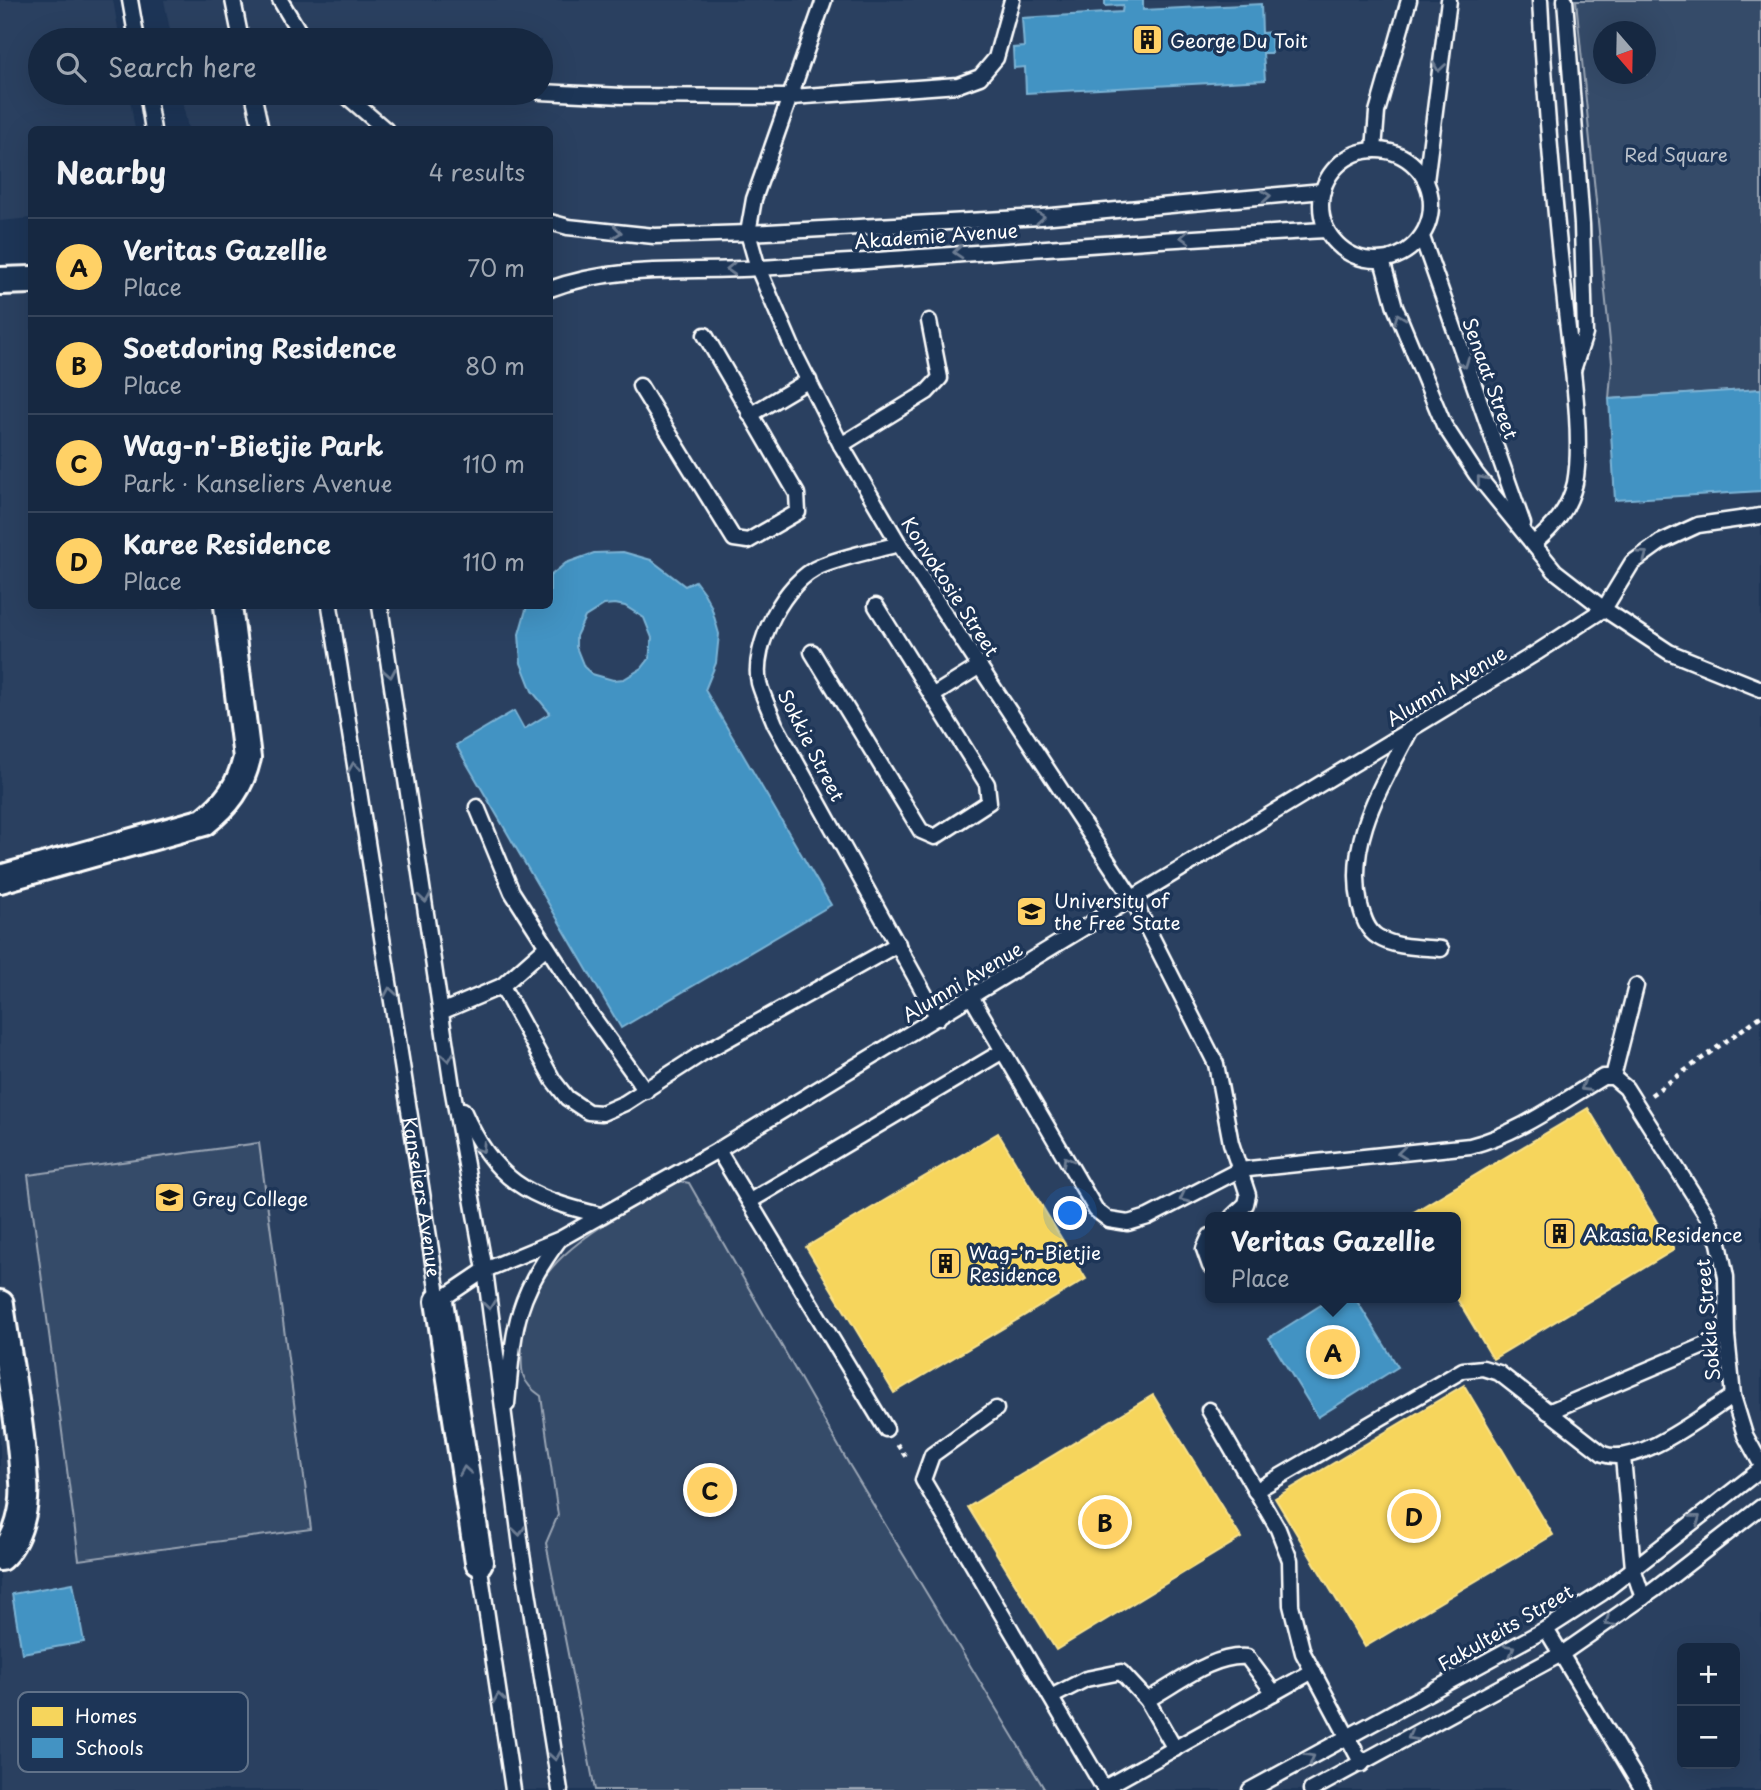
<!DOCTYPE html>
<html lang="en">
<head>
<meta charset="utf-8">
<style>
	body { margin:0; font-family:"Playpen Sans",sans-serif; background:#1f3048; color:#f1f3f6 }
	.controls { position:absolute; right:21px; bottom:21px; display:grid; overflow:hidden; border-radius:10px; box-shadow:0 7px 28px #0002 }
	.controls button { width:63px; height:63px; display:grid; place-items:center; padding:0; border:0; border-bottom:2px solid #35445a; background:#162841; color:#f1f3f6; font:35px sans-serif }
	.compass { position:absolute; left:1593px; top:21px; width:63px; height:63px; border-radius:50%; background:#162841; box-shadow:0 7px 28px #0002; rotate:160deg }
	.you { position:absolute; left:1071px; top:1214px; width:24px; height:24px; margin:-18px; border:5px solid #fff; border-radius:50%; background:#1a73e8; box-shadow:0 0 0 10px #1a73e833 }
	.badge { display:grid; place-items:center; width:46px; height:46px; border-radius:50%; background:#ffd166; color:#111; font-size:23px; font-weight:700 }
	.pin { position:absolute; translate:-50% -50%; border:4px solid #fff; box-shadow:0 2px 7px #0006 }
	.popup { position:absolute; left:1205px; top:1212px; width:256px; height:91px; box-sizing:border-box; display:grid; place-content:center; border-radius:10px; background:#162841; filter:drop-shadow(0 2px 5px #0005); font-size:23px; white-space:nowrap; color:#9ea6b1 }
	.popup b { font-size:26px; color:#f1f3f6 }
	.popup::after { content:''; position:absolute; left:50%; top:100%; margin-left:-14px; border:14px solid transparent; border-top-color:#162841 }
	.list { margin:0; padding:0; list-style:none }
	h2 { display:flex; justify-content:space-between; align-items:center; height:91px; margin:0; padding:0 28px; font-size:30px }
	h2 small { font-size:23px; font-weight:400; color:#9ea6b1 }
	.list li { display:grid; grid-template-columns:46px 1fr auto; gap:21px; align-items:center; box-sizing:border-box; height:98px; padding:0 28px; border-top:2px solid #35445a }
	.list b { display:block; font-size:26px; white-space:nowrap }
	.list p { margin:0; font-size:23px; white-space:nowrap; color:#9ea6b1 }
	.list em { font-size:23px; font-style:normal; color:#9ea6b1 }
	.icon { flex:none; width:38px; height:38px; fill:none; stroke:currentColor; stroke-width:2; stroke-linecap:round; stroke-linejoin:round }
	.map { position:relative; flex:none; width:1761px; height:1790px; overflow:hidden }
	.search { position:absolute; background:#162841; box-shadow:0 7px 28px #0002; left:28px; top:28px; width:525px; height:77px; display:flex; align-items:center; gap:18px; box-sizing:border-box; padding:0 24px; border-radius:38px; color:#9ea6b1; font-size:26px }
	.panel { position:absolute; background:#162841; box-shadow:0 7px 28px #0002; left:28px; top:126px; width:525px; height:483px; border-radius:10px }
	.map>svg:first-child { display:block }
	.built { fill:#2a4161; fill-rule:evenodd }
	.green { fill:#364b69; stroke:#9aa5b4; stroke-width:2; fill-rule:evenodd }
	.homes { fill:#f6d55c; stroke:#f9e28d; stroke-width:2 }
	.schools { fill:#4393c3; stroke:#7bb3d5; stroke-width:2; fill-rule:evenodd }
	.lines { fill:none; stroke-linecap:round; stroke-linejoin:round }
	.service-casing { stroke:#fff; stroke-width:19 }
	.minor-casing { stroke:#fff; stroke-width:32 }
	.path { stroke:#fff; stroke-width:4.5; stroke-dasharray:5 5; stroke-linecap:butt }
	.service { stroke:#1d3557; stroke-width:14 }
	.minor { stroke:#1d3557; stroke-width:26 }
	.oneway { stroke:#6c7c92 }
	.labels { text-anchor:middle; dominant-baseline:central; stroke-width:7; stroke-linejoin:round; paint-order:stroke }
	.poi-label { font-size:19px; fill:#fff; stroke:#1d3557; text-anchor:start }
	.park-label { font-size:19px; fill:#b9c0ca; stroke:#1d3557 }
	.street-label { font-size:19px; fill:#fff; stroke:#1d3557 }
	.key { fill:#1d3557; stroke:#617289; stroke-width:2 }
	.key-label { font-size:19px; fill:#fff }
</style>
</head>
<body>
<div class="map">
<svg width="1761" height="1790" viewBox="0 0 1761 1790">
	<rect width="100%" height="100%" fill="#1d3557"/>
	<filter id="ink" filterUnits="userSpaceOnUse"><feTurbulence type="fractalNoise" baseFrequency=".0143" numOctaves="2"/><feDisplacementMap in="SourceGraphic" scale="14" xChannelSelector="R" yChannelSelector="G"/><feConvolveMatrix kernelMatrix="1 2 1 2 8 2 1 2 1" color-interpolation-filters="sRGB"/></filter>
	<g filter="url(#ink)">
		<path class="built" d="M0,0H113L120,40H40V93H129L135,129L32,130L31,218L0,221Z
			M164,0H1761V1790H0V293L31,291L32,606H550V130L188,129L181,93H541V40H172ZM1604,32H1646V74H1604ZM1210,1217H1456V1298H1210ZM1682,1648H1735V1764H1682Z"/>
		<path class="green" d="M1576,0H1761V389L1609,399L1612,362ZM1604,32H1646V74H1604Z
			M259,1143L311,1529L79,1560L28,1175Z
			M679,1181L689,1183L850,1466L1045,1790H595L546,1543L558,1515L541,1396C519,1381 521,1370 522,1345C522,1257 614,1220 679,1181Z"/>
		<path class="homes" d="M1588,1108L1674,1250L1493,1359L1456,1297V1217L1407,1216Z
			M998,1133L1086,1279L894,1393L806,1247Z
			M1464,1385L1553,1535L1365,1647L1275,1498Z
			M1153,1395L1241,1538L1056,1650L968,1507Z"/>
		<path class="schools" d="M1105,0H1143V10L1261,4L1262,33L1271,32L1272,53H1263L1265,80L1026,93L1025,67L1014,68L1013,48L1024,47L1022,18L1122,12L1123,5L1105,6Z
			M1761,389V491L1615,500L1609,399Z
			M623,552L651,560L685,586L695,581L704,593L711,606L719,634L716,663L705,690L831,905L621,1028L456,745L514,711L524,729L550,713L532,691L521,663L519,634L527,606H550V576L566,563L594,553ZM615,604L625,606L644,618L652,638L649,659L642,668L624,679L613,680L592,674L584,667L576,647V636L585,617L604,605Z
			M1332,1298H1355L1398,1367L1318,1417L1269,1338Z
			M73,1583L84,1642L22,1653L12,1594Z"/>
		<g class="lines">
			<defs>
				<g id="service">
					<path d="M130,0L137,40"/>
					<path d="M233,0L241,40"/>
					<path d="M280,0L304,40"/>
					<path d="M824,0L754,199L748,233L758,268L796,356L841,445L899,544L1132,898L1216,1064L1231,1143L1248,1195L1246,1204L1232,1217"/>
					<path d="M1565,0L1582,225L1585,334L1573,370"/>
					<path d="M541,92L622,96L792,97L958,85L980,77L996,58L1012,0"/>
					<path d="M147,93L153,130"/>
					<path d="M253,93L261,130"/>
					<path d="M343,93L386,130"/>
					<path d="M1374,150L1377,112L1409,0"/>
					<circle cx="1376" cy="205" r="55"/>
					<path d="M1426,181L1449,0"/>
					<path d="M550,222L568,227L654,236L748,233L1041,217L1323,191"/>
					<path d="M1422,237L1523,524"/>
					<path d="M1382,260L1395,307L1444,425L1476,474L1555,571L1604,609L1669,652L1761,689"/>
					<path d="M550,289C616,264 690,273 760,268C949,256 1137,240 1326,230"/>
					<path d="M640,386L734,539L748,541L798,512L797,494L705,335"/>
					<path d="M750,415L809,380"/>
					<path d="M841,445L927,392L940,378L929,321"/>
					<path d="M1534,543C1554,527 1569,509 1575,483C1584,434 1570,353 1565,302C1554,202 1545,101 1540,0"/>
					<path d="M899,544C873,551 845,556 821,566C785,580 751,646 759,683C763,697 770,711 775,724L938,1018"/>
					<path id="s1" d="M330,606L439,1301L485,1270L560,1239L718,1150L1536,653L1604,609L1632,563L1661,542L1698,525L1761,516"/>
					<path d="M380,606L452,1087L485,1270L522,1554L560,1790"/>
					<path d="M812,652L921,831L935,837L989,802L987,784L876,606"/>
					<path d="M932,696L980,666"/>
					<path d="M1411,729C1382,786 1346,839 1360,905C1363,917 1367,931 1378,937C1395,948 1421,947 1441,949"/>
					<path d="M477,807L512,892L587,1009L646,1091"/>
					<path d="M502,986L553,1080L567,1098L588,1112L602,1113L625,1103L701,1054L898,944"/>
					<path d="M972,998L1096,1210L1109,1220L1128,1223L1148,1217L1239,1170L1470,1146C1520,1133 1559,1103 1603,1077H1613L1626,1088L1707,1216L1719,1243L1726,1277L1727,1336L1733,1396L1745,1435L1761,1464"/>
					<path d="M441,1012L502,986L546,947"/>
					<path d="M1613,1077L1636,986"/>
					<path d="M463,1110C493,1180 528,1198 600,1215"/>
					<path d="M718,1150L886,1429"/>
					<path d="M750,1201L1003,1051"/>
					<path d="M1210,1236L1204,1249L1210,1266"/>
					<path d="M507,1404C514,1331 513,1301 559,1240"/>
					<path d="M996,1409L932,1455L923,1480L1105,1790"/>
					<path d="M1209,1410L1278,1529L1290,1560L1291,1605L1303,1653L1362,1764"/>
					<path d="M1548,1412L1727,1336"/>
					<path d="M1623,1457L1633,1568L1643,1598"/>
					<path d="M1255,1491L1463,1370L1483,1368L1499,1373L1603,1454C1639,1467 1701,1416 1733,1396"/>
					<path d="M479,1562L513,1790"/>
					<path d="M1546,1629L1643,1790"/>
					<path d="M1051,1697L1086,1679L1121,1672L1147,1700L1175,1749"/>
					<path d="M1147,1700C1177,1684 1212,1654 1247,1657L1274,1693"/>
					<path d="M1104,1788L1313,1671"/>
					<path d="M1250,1790L1546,1629L1602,1593L1761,1469"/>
					<path d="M1311,1790L1563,1653L1654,1590L1761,1507"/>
				</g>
				<path id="minor" d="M0,281L32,280
					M0,879L204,822C228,803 240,787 247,758L228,606
					M439,1301L479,1562
					M0,1304C8,1363 21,1423 24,1482C26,1506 19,1540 0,1557"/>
			</defs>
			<use href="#service" class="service-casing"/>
			<use href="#minor" class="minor-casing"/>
			<path class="path" d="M1651,1095L1761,1016
				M897,1444L908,1460"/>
			<use href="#service" class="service"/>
			<use href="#minor" class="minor"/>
		</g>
		<defs><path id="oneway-chevron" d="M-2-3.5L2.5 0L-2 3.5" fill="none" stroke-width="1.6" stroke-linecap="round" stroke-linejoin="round" transform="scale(1.75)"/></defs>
		<g class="oneway">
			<use href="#oneway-chevron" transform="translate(1439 67) rotate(98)"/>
			<use href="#oneway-chevron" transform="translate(1266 196) rotate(-5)"/>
			<use href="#oneway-chevron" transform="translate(1040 217) rotate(-4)"/>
			<use href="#oneway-chevron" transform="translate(617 232) rotate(6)"/>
			<use href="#oneway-chevron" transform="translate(1185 237) rotate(177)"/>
			<use href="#oneway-chevron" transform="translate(958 252) rotate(176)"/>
			<use href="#oneway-chevron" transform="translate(731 269) rotate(178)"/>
			<use href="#oneway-chevron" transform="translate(1399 318) rotate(-111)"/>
			<use href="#oneway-chevron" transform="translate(1464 363) rotate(69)"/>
			<use href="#oneway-chevron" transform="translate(1481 480) rotate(-129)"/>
			<use href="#oneway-chevron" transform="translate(1643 555) rotate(-36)"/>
			<use href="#oneway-chevron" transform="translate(390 673) rotate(80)"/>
			<use href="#oneway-chevron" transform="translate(354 767) rotate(-99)"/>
			<use href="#oneway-chevron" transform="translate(425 898) rotate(82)"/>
			<use href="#oneway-chevron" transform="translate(390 992) rotate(-99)"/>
			<use href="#oneway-chevron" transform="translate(448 1057) rotate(82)"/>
			<use href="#oneway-chevron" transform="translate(1585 1087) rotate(149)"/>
			<use href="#oneway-chevron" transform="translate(481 1148) rotate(57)"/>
			<use href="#oneway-chevron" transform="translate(1402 1153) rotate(174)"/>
			<use href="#oneway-chevron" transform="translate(1067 1161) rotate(-120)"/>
			<use href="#oneway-chevron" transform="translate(1184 1198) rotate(153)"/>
			<use href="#oneway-chevron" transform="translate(489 1305) rotate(83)"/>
			<use href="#oneway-chevron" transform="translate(465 1471) rotate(-99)"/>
			<use href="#oneway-chevron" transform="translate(1696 1519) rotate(-38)"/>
			<use href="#oneway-chevron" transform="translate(519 1531) rotate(82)"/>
			<use href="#oneway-chevron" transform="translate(1609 1622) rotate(146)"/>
			<use href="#oneway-chevron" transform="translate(1510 1649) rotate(-29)"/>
			<use href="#oneway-chevron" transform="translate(499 1698) rotate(-98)"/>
			<use href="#oneway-chevron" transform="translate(1412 1736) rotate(151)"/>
			<use href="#oneway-chevron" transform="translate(555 1756) rotate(81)"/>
			<use href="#oneway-chevron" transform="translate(1310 1758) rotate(-29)"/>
		</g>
	</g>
	<defs>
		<symbol id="building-square" viewBox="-11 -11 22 22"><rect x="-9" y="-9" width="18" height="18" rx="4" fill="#ffd166" stroke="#1d3557"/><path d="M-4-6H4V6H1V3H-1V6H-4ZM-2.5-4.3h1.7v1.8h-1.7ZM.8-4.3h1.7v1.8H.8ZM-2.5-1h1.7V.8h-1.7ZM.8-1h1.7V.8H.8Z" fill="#111"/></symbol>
		<symbol id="university-square" viewBox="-11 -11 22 22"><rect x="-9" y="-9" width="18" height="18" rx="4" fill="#ffd166" stroke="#1d3557"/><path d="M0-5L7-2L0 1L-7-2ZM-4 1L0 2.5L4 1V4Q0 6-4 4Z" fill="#111"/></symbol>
		<symbol id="school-square" viewBox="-11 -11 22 22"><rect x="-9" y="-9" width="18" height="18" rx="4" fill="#ffd166" stroke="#1d3557"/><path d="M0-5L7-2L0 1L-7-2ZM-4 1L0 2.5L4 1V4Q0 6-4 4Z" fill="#111"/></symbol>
	</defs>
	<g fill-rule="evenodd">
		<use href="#building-square" x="1130" y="22" width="35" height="35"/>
		<use href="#university-square" x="1014" y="894" width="35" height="35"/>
		<use href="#school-square" x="152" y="1180" width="35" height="35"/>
		<use href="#building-square" x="1542" y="1216" width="35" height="35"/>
		<use href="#building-square" x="928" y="1246" width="35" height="35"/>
	</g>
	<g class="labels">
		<g class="poi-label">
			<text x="1170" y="40">George Du Toit</text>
			<text x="1054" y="900">University of<tspan x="1054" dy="22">the Free State</tspan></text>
			<text x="192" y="1198">Grey College</text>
			<text x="1583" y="1234">Akasia Residence</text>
			<text x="969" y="1252">Wag-'n-Bietjie<tspan x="969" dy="22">Residence</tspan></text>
		</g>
		<g class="park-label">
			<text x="1676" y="154">Red Square</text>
		</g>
		<g class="street-label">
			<text transform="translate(936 235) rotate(-4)">Akademie Avenue</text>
			<text transform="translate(1491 378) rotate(70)">Senaat Street</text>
			<text transform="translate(951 586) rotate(57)">Konvokosie Street</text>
			<text transform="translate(1446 685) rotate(-31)">Alumni Avenue</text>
			<text transform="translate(812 745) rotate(63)">Sokkie Street</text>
			<text transform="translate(962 981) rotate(-31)">Alumni Avenue</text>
			<text stroke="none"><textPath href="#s1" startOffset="598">Kanseliers Avenue</textPath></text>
			<text transform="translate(1707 1320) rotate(-95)">Sokkie Street</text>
			<text transform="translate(1505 1627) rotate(-30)">Fakulteits Street</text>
		</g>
	</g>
	<rect x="18" y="1692" width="230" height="80" rx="10" class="key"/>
	<rect x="32" y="1707" width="31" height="19" fill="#f6d55c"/>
	<rect x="32" y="1738" width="31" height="20" fill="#4393c3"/>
	<g class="key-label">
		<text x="75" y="1723">Homes</text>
		<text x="75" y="1755">Schools</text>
	</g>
</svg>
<div class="controls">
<button>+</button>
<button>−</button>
</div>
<svg class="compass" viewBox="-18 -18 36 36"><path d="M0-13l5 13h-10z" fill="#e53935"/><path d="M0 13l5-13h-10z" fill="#9ea6b1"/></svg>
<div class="you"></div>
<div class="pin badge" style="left:1333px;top:1352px">A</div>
<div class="popup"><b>Veritas Gazellie</b>Place</div>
<div class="pin badge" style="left:1105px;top:1522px">B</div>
<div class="pin badge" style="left:710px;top:1490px">C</div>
<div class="pin badge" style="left:1414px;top:1516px">D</div>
<div class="search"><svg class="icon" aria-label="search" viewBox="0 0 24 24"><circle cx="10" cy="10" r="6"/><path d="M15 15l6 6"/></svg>Search here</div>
<section class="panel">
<h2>Nearby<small>4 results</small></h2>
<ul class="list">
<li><span class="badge">A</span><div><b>Veritas Gazellie</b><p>Place</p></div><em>70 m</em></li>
<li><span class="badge">B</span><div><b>Soetdoring Residence</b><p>Place</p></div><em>80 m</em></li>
<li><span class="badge">C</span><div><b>Wag-n'-Bietjie Park</b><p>Park · Kanseliers Avenue</p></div><em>110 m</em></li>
<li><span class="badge">D</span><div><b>Karee Residence</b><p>Place</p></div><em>110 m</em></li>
</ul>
</section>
</div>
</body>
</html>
